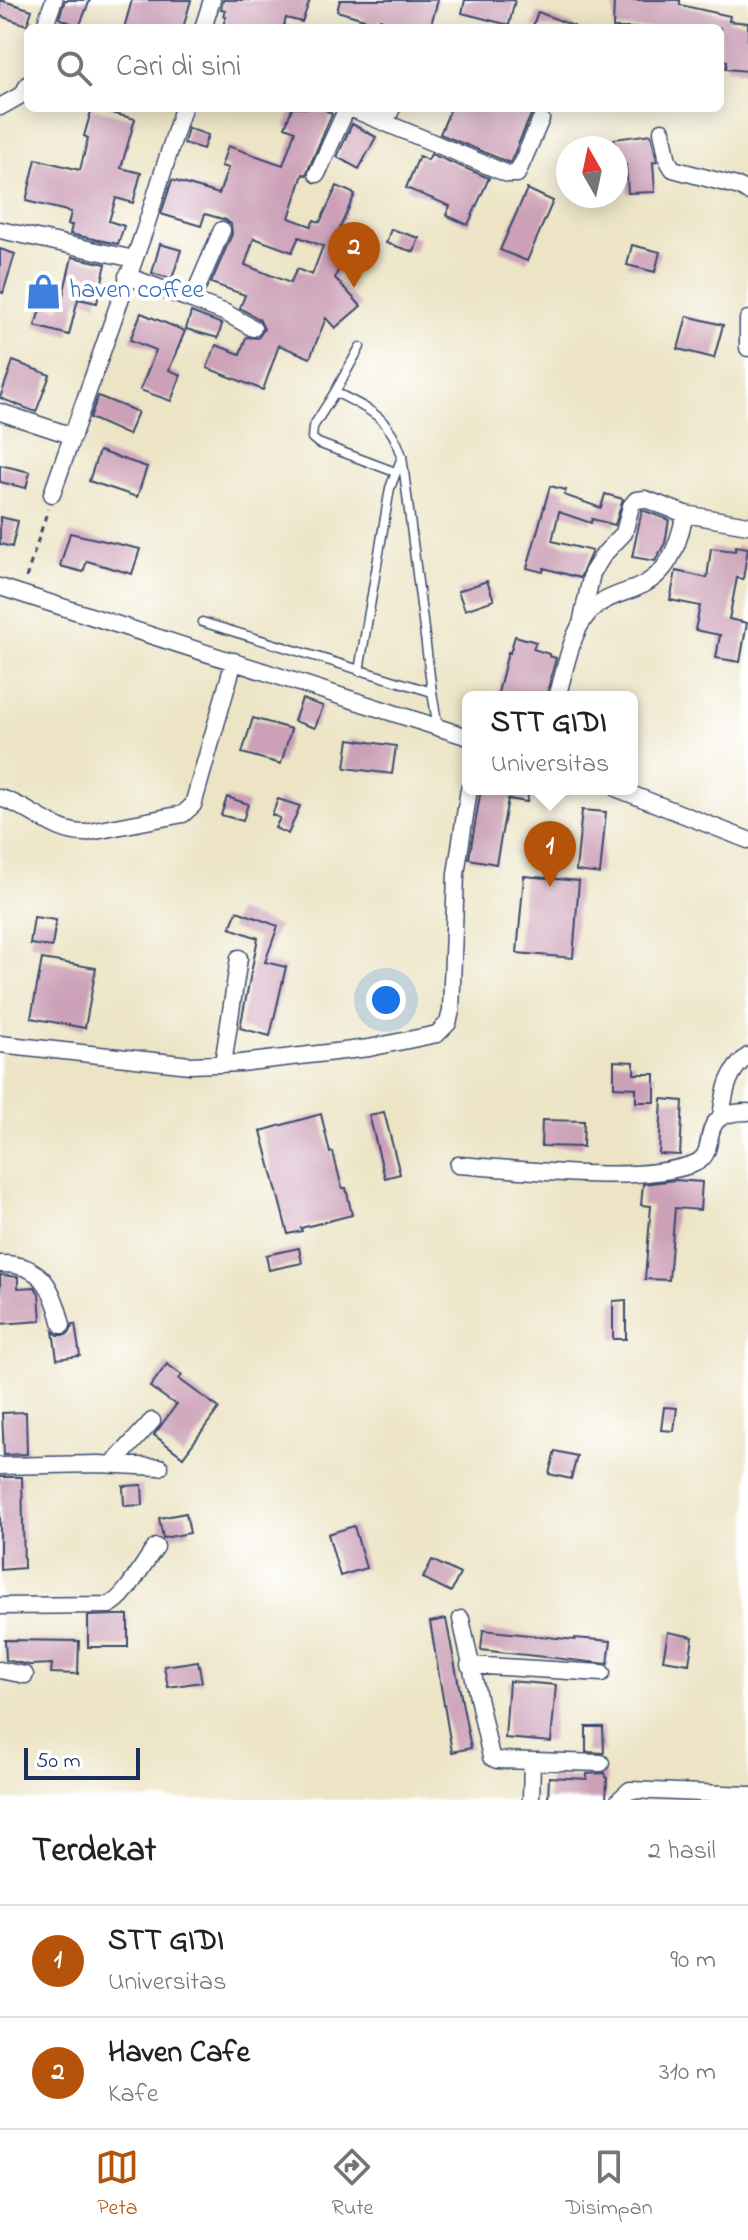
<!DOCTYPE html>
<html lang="id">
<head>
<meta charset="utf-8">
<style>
	body { margin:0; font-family:"Indie Flower",sans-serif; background:#f2f2f2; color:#202124 }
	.compass { position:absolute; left:556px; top:136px; width:72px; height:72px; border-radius:50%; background:#fff; box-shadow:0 4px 20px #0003; rotate:351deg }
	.scale { position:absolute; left:24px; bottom:20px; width:116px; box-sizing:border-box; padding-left:8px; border:4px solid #1b2f5e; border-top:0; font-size:22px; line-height:28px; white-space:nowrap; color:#1b2f5e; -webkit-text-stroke:6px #fff; paint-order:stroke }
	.you { position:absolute; left:386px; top:1000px; width:28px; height:28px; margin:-20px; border:6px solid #fff; border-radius:50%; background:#1a73e8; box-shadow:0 0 0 12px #1a73e833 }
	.badge { display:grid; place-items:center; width:52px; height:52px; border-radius:50%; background:#b45309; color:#fff; font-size:26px; font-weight:700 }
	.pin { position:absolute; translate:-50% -66px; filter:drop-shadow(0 2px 4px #0008) }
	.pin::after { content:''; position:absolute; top:42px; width:28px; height:24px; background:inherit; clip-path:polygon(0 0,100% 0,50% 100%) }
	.popup { position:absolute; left:462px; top:691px; width:176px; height:104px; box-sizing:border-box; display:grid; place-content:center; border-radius:12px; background:#fff; filter:drop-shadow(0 2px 6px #0005); font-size:26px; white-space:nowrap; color:#757577 }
	.popup b { font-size:30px; color:#202124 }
	.popup::after { content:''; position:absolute; left:50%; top:100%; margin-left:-16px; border:16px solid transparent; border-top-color:#fff }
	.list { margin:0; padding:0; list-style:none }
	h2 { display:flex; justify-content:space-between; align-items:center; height:104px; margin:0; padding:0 32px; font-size:34px }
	h2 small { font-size:26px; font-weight:400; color:#757577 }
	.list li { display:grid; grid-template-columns:52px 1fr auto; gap:24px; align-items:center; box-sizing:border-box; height:112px; padding:0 32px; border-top:2px solid #e0e0e0 }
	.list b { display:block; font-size:30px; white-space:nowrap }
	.list p { margin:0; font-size:26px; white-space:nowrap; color:#757577 }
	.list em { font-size:26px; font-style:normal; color:#757577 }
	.icon { flex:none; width:44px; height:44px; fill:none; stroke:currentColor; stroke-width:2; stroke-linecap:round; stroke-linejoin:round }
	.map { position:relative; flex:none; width:748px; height:1800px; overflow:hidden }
	.search { position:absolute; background:#fff; box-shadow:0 4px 20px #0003; left:24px; right:24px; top:24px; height:88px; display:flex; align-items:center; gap:20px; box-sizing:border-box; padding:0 28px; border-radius:12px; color:#757577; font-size:30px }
	.sheet { height:328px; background:#fff }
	nav { display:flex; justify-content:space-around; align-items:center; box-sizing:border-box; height:112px; border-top:2px solid #e0e0e0; background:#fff; font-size:22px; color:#757577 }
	nav a { display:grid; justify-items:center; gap:4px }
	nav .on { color:#b45309 }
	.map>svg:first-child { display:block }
	.building { fill:#cca0b7; fill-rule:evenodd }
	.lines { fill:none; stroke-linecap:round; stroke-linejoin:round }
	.service-casing { stroke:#3a4a6d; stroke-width:11 }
	.minor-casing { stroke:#3a4a6d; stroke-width:19 }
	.path { stroke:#3a4a6d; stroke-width:3; stroke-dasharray:6 6; stroke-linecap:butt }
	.service { stroke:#fff; stroke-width:8 }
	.minor { stroke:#fff; stroke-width:16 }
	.labels { text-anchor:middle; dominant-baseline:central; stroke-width:8; stroke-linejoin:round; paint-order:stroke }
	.shop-label { font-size:26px; fill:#366cbe; stroke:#fff; text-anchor:start }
</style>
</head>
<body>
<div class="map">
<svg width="748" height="1800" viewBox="0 0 748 1800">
	<rect width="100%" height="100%" fill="#fff"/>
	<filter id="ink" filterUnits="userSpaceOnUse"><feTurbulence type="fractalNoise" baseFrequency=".0125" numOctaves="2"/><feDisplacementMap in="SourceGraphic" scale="16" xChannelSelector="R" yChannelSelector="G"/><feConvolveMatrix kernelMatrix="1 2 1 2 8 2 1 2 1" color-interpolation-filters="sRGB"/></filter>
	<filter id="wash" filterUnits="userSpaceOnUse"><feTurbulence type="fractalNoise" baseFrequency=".006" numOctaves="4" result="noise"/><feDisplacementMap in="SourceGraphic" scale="32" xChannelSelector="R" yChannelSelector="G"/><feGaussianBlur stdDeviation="1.8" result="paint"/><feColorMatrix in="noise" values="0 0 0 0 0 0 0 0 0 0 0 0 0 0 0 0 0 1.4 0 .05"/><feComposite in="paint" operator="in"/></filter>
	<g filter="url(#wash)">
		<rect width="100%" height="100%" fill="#ece4c5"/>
		<g id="blocks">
			<path class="building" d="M0,0L32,10L27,25L0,16Z
				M65,0H90L79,27L59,18Z
				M132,0H191L183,28H124Z
				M223,0H310L302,22L286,18L283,28H222L226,17L223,16L225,10L221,9Z
				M340,0H438L430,28H407L380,19L377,28H360L364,19L337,11Z
				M465,0H515L509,25L462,13Z
				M614,0H680V5L730,16L729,21L748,23V71L726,69L727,61L720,59V28H613Z
				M538,12L574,26L573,28H532Z
				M92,108L135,119L121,168L141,173L133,203L116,198L109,221L124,226L118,244L70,234L72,225H68L71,212L26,201L36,159L80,170L88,138L84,136Z
				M292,108H322L332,114L306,175L303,174L289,218L311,226L314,220L320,222L337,186L355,194L339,230L352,235L335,278L361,306L335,328L326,318L310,358L279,345L263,390L207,368L216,345L240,354L246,337L258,338L264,329L259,319L240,308L245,295L211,283L232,234L231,224L226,220L205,214L201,226L161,214L172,180L219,194L228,168L221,166L228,146L283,165L295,131L285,127ZM299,237L323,246L312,275L297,269L290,283L245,265L254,238L292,252Z
				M451,108H541L531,115L510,163L440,134Z
				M352,124L376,137L359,169L337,157Z
				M188,128L208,135L203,149L184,143Z
				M651,134L657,161L653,162L655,192L628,193L626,165L617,167L614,139Z
				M431,154L489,178L468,225L446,215L450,206L406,188L419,156L428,160Z
				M527,189L553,201L527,261L500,250Z
				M391,229L419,238L414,252L386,243Z
				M160,244L181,250L172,279L152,273Z
				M632,245L660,252L655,272L627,265Z
				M0,249L15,254L3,293L0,292Z
				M72,257L106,264L97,303L78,299L69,335L35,326L42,303L60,308Z
				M191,312L222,324L218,338L186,329Z
				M141,313L185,331L169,370L181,375L171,401L140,390L156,350L130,340Z
				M687,316L723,325L714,358L678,349Z
				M13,361L50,375L36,412L0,398Z
				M98,396L138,412L128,435L90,418Z
				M99,451L147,467L137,497L89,481Z
				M0,465L30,472L26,488L0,482Z
				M550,486L566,490L564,495L601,508L605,494L623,499L615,525L592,519L591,523L559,512L552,541L592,551L580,578L544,568L543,572L527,568Z
				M642,510L669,520L665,543L655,561L632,557Z
				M0,517L18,521L12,547L0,544Z
				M70,533L140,549L132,574L87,561L83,572L60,566Z
				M736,546L748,548L743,579L737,578L729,619L747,623L740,662L716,658L720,635L695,630L700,606L670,600L676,571L707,578L711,548L735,551Z
				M487,581L494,600L465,610L458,591Z
				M515,636L536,642L533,649L549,654V656L556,658L546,697H497L508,652L510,653Z
				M302,699L323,706L315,728L294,721Z
				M253,718L291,729L281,764L242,753Z
				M349,739L396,746L392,774L345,768Z
				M481,789H529L527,802L508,799L496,864L469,859Z
				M227,797L248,804L243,821L221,815Z
				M278,799L300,806L288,834L275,828L280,818L272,815Z
				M582,810L606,812L600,874L576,871Z
				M524,876L579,881L573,958L517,953Z
				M237,911L278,926L265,962L286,967L270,1036L240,1028L258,938L230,928Z
				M34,917L56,920L52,947L30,944Z
				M42,959L96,968L85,1028L31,1018Z
				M614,1061L634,1062V1074H655V1102H636V1088L614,1087Z
				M662,1099L683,1101L680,1155L659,1154Z
				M384,1112L400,1174L385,1178L369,1115Z
				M321,1114L330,1153L333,1152L342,1188H346L352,1215L301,1228L302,1231L288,1234L261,1131Z
				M542,1120L584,1121L583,1147L541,1146Z
				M675,1180L702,1182L700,1210L675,1208L669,1280L645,1279L651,1206L641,1205L643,1184Z
				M299,1248L302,1263L269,1270L266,1255Z
				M0,1275L18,1277V1288L35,1287L39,1294L41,1321L0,1324Z
				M626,1300V1339H613V1301Z
				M73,1324H75L80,1356L57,1359L53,1331L58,1335H66L70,1332Z
				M167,1364L182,1375L179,1379L219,1408L183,1457L154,1435L176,1405L150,1387Z
				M664,1407L677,1408L674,1431L661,1430Z
				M26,1412L27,1454L4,1455L2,1413Z
				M555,1451L577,1456L571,1479L549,1474Z
				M0,1477H22L24,1568L0,1570Z
				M142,1485L143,1505L124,1506L123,1486Z
				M186,1513L190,1533L163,1538L159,1518Z
				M354,1526L366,1568L340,1576L328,1534Z
				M432,1560L460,1574L451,1592L423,1578Z
				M114,1615H128V1647H88V1616Z
				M446,1619L471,1748L452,1752L430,1622Z
				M483,1630L575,1640V1638L611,1641L608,1664L481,1650Z
				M668,1632L693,1637L689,1664L663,1660Z
				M5,1640L79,1641L78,1674L51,1673L52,1664L29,1665L6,1660Z
				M198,1661L202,1682L168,1687L164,1666Z
				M509,1681L556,1685L551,1742L505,1738Z
				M586,1727H603L604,1753L586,1752Z
				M605,1773L607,1779L606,1800H548L549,1777L587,1779V1774Z"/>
		</g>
	</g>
	<g filter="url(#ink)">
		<use href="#blocks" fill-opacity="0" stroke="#3a4a6d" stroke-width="2"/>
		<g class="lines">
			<defs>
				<path id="service" d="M360,347L335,392C370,410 390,417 402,456L432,692L438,728
					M335,392L313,427L312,438L318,443L395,472
					M202,622L432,692
					M359,671L390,488L402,457"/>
				<path id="minor" d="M44,28L54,0
					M203,28L212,0
					M0,107L23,94L28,84
					M350,108L508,174H517L541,119
					M385,123L392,108
					M662,131L668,161L673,169L740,187L748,192
					M317,174L347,108
					M0,230L134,259
					M127,276L192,300L222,230
					M192,300L226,313L253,328
					M748,319V348
					M0,412L73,436
					M52,494L145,229L183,108
					M0,587L468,737
					M582,619L592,573L604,554L624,533L631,506L636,500L645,499L685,514
					M557,697C566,669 571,625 596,606C607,597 623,593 636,588C669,575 678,546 685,514L748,525
					M618,789L748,840
					M0,798C30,806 53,833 85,833L183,814L193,805L234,661
					M0,1044L190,1065L241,1063L369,1048L437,1034L448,1023L451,1011L456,874L469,789
					M223,1064L239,958
					M721,1116C725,1091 727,1072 748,1056
					M458,1165C522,1169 635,1185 693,1164C724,1153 690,1112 748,1112
					M0,1264C42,1263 53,1288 62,1325
					M112,1465L152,1421
					M0,1466L98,1464L160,1467
					M0,1606L109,1605C126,1598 143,1563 156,1547
					M461,1619L491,1757L497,1760L601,1763
					M469,1665L602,1673
					M0,1670L25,1675
					M531,1800L532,1761
					M619,1800L630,1790L748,1795"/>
			</defs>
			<use href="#service" class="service-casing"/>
			<use href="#minor" class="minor-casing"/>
			<path class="path" d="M26,578L48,509"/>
			<use href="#service" class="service"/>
			<use href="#minor" class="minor"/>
		</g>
	</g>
	<defs>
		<symbol id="shop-bare" viewBox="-9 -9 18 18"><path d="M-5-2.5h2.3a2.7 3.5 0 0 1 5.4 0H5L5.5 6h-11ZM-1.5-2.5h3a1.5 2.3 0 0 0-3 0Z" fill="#3f7fe0" stroke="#fff" stroke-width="2.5" paint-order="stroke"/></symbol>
	</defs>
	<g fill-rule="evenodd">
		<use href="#shop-bare" x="18" y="266" width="51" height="51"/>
	</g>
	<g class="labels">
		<g class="shop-label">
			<text x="69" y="291">haven coffee</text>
		</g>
	</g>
</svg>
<svg class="compass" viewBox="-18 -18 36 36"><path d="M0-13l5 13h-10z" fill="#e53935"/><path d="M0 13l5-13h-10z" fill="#757577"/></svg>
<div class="scale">50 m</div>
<div class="you"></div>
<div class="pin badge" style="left:550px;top:887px">1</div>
<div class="popup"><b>STT GIDI</b>Universitas</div>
<div class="pin badge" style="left:354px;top:288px">2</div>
<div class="search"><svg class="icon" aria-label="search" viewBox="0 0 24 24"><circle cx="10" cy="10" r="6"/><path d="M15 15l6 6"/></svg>Cari di sini</div>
</div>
<section class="sheet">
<h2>Terdekat<small>2 hasil</small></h2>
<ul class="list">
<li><span class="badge">1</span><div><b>STT GIDI</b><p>Universitas</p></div><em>90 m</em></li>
<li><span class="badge">2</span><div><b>Haven Cafe</b><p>Kafe</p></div><em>310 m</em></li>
</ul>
</section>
<nav>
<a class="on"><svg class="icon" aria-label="map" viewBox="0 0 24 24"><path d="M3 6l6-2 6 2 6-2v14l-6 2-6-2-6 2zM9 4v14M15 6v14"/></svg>Peta</a>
<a><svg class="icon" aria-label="directions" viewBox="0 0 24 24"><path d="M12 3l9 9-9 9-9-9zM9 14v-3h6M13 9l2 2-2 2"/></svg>Rute</a>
<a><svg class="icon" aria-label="saved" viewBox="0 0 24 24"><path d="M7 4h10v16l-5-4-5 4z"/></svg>Disimpan</a>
</nav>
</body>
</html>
